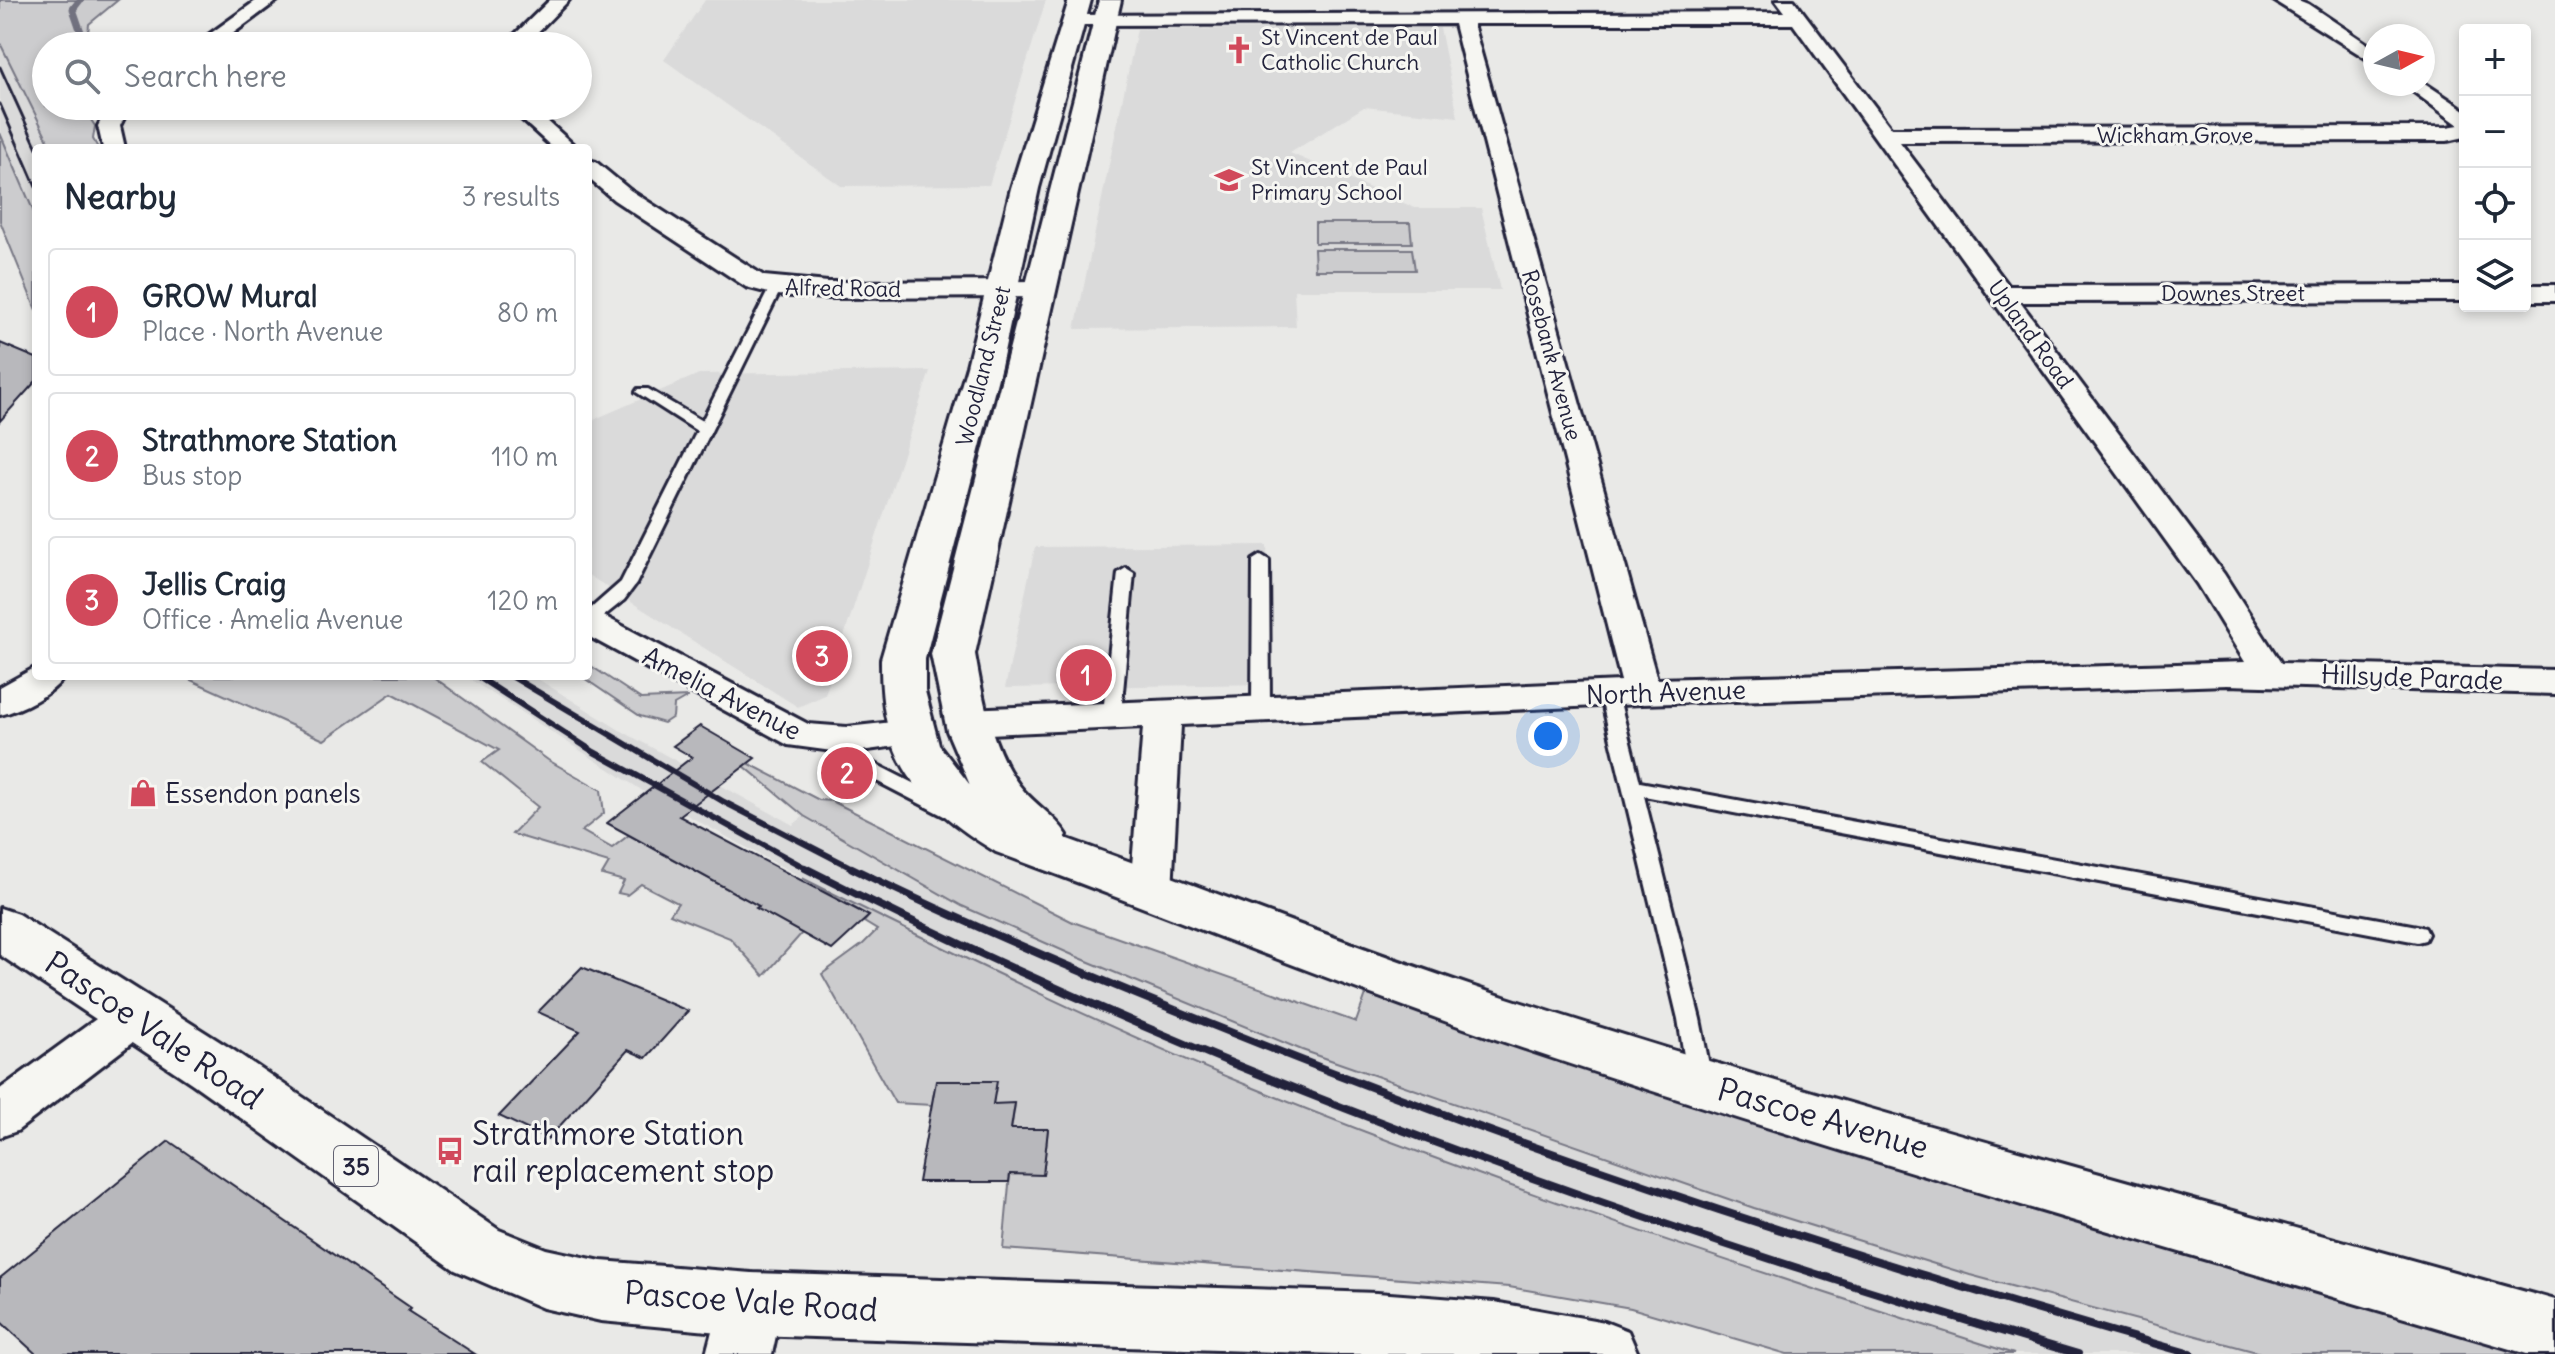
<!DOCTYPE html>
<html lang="en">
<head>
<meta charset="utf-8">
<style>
	body { margin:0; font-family:Delius,sans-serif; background:#f2f2f3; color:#1f2937 }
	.controls { position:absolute; right:24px; top:24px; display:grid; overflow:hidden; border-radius:8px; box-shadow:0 4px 12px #0003 }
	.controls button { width:72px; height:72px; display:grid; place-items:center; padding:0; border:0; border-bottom:2px solid #e0e1e3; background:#fff; color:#1f2937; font:40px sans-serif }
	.compass { position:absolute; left:2363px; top:24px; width:72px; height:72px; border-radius:50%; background:#fff; box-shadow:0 4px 12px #0003; rotate:82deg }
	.you { position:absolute; left:1548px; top:736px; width:28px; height:28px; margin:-20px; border:6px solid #fff; border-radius:50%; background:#1a73e8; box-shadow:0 0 0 12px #1a73e833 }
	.badge { display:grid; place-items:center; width:52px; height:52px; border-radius:50%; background:#d1495b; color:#fff; font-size:26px; font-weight:700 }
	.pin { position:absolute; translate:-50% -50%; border:4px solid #fff; box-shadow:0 2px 8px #0006 }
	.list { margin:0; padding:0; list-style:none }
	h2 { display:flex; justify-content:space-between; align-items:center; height:104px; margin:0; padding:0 32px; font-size:34px }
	h2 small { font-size:26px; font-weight:400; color:#747a83 }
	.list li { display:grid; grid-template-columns:52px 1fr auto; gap:24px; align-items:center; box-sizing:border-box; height:128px; margin:0 16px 16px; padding:0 16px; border:2px solid #e0e1e3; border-radius:8px }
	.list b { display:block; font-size:30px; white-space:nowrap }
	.list p { margin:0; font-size:26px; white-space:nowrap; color:#747a83 }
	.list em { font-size:26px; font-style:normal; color:#747a83 }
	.icon { flex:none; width:44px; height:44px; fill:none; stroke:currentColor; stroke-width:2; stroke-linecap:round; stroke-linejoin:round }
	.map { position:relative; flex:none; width:2555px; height:1354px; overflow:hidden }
	.search { position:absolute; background:#fff; box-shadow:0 4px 12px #0003; left:32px; top:32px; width:560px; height:88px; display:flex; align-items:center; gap:20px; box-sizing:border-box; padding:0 28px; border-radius:44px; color:#747a83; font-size:30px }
	.panel { position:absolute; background:#fff; box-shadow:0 4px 12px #0003; left:32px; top:144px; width:560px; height:536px; border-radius:8px }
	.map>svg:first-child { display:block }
	.built { fill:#dadada }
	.green { fill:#ccccce; stroke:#777784; stroke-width:2 }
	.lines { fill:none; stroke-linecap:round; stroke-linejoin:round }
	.stream { stroke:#71717f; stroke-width:7 }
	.building { fill:#b8b8bc; stroke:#22223b; stroke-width:2 }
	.service-casing { stroke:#22223b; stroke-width:6 }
	.minor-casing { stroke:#22223b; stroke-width:6 }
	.tertiary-casing { stroke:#22223b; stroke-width:6 }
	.secondary-casing { stroke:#22223b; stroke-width:6 }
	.primary-casing { stroke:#22223b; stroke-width:6 }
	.service { fill:#f6f6f2; fill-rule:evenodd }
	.minor { fill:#f6f6f2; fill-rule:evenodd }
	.tertiary { fill:#f6f6f2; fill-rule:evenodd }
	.secondary { fill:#f6f6f2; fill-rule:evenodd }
	.primary { fill:#f6f6f2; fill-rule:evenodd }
	.rail-far2 { stroke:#22223b; stroke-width:3 }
	.rail-far1 { stroke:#22223b; stroke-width:6 }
	.rail { stroke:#22223b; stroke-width:8 }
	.labels { text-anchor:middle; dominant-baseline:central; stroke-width:6; stroke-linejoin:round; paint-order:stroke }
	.far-poi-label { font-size:22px; fill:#22223b; stroke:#f6f6f2; text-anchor:start }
	.far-street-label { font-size:22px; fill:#22223b; stroke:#f6f6f2 }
	.shield { fill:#f6f6f2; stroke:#626272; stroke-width:2 }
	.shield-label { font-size:24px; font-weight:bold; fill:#22223b }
	.street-label { font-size:26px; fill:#22223b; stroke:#f6f6f2 }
	.poi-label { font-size:26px; fill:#22223b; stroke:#f6f6f2; text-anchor:start }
	.near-street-label { font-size:32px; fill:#22223b; stroke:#f6f6f2 }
	.near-poi-label { font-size:32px; fill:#22223b; stroke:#f6f6f2; text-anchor:start }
</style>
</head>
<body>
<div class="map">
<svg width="2555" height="1354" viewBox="0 0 2555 1354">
	<rect width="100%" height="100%" fill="#e9e9e7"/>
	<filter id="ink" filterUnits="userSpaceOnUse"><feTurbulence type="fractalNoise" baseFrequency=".0125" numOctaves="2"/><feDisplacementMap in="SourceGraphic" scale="16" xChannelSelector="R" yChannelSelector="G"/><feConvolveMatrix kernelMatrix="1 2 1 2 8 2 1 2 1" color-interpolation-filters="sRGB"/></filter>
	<g filter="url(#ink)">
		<path class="built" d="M705,0H1046L989,185L841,186L664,60Z
			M1440,28L1458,117L1364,107L1290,153L1415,208H1481L1500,290H1294L1296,327L1075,329L1137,29Z
			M0,43L52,148H36V217L0,133Z
			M930,371L825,695L798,707L588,575V422L699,374Z
			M1267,545L1271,684L1005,688L1035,547Z
			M465,676H533L618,729L793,825L804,816L962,906L1302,1050L1754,1208L1970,1275L2264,1354H2014L1709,1256L1446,1162L1253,1087L1046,999L866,912L646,793Z"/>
		<path class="green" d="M0,0H118L89,24L87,46H46V106H82L95,126L93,139L98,148H52L0,43Z
			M0,133L36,217V310L0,221Z
			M1315,223H1410L1412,243H1315Z
			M1314,249H1412L1415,270H1315Z
			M588,664L641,699L688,697L674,705L673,717L664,723L640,716L581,676H588Z
			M182,676H432L548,760L601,790L604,813L582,831L612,848L629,835L759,906L757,908L802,933L764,976L730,938L670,914L678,903L641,884L627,895L618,893L624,881L602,875L609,863L512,834L538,807L482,762L499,750L392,693L324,740Z
			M748,763L819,800L832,801L1073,922L1356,1022L1366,994L1618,1079L2540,1354H2264L1970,1275L1754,1208L1302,1050L1075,956L962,906L804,816L744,766Z
			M802,878C951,952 1100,1025 1254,1088C1503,1189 1758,1272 2014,1354H1787L1631,1308L1509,1287L1003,1249L1010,1174H1043L1048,1129H1011L1015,1104H993L996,1081H937L932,1105L895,1103L822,974L863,944L877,930L864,922L869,916Z"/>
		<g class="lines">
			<path class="stream" d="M73,46L83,38L73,9L80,0"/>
		</g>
		<path class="building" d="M0,343L36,358V381L0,421Z
			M700,726L755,758L679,816L869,916L832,950L756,908L759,906L607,823L692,757L673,746Z
			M582,967L688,1011L646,1058L628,1050L548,1139L499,1116L580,1031L538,1012Z
			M936,1081H997L993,1104L1015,1103L1011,1129H1048L1043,1175L1010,1174L1009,1182H918Z
			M169,1141L411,1308L408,1311L475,1354H36L0,1321V1278Z"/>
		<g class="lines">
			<defs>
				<path id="service" d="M776,283L782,287L636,584L624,600L594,624L588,625V611L621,582L697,431L636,392L638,389H648L702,421L770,287Z
					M1261,555L1269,560L1270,707L1261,713L1252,707L1253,560Z
					M1126,568L1134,573L1121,713L1112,719L1103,713L1118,573Z
					M1609,688L1618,694L1640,782L2417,926L2425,928L2428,934L2425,940L2417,942L1644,796L1700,1019L1712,1080L1708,1087L1700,1090L1692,1087L1688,1080L1678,1019L1600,694Z
					M832,734L839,735L846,749L958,806L961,811L958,816H944L832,758L823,740Z"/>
				<path id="minor" d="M257,0H278L216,46H193Z
					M550,0H569L524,46H503Z
					M1776,0H1794L1891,128L2447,127L2459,125L2403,84H2423V82L2465,110V137L2447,141L1900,142L2009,286L2465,285V301L2020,302L2224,574L2281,663L2555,670V694L2227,685L1642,704L1181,725L1172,891L1166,902L1151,907L1136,902L1130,891L1143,727L966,735L953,731L947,722L953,713L966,709L1621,681L1454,24L1074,25L1067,23L1065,19L1067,15L1785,12ZM1473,24H1793L2197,584L2245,662L1657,679Z
					M2273,0H2298L2308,4L2375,49V64Z
					M108,106H130L120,126L125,148H103L98,126Z
					M507,106H531L577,148H553Z
					M588,160L596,162L630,190L764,276L828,282L1039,281L1048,284L1052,289L1048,294L1039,297L828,298L776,295L746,287L614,200L588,178Z
					M2525,285H2555V301H2525Z
					M588,611L600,614L808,724L847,727L911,720L924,724L930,733L924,742L847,753L788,745L588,636Z
					M36,667V676H65C53,694 21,710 0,715V687Z
					M134,998L150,1003L156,1016L150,1029L17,1131L0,1137V1089L118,1003Z"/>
				<path id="tertiary" d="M751,1273L774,1282L783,1304L772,1354H706L719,1304L728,1282Z"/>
				<path id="secondary" d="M1069,0H1091L1039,188L1001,366L925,659V691L939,745L970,785L947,731L931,654L1099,0H1121L975,654C983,699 991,748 1019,785C1033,804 1055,815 1067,835L1065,838C1213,891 1358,949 1507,998C1853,1110 2205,1202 2555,1300V1354H2527C2185,1253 1842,1156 1504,1042C1333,983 1165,914 996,852C914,802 880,757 881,659L967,366L1011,188Z"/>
				<path id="primary" d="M0,908L18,914L233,1050L499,1230L546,1249L601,1261L751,1273L1377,1293L1494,1302L1605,1322L1628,1331L1638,1354H1340L751,1335L601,1321L543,1308L455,1270L193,1084L0,955Z"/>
			</defs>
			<use href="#service" class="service-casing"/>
			<use href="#minor" class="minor-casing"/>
			<use href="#tertiary" class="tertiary-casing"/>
			<use href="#secondary" class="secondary-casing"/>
			<use href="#primary" class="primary-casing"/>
			<use href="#service" class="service"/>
			<use href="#minor" class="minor"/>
			<use href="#tertiary" class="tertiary"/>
			<use href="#secondary" class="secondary"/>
			<use href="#primary" class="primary"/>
			<path class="rail-far2" d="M0,67L37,148
				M0,104L36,187"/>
			<path class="rail-far1" d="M477,676L594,752L809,870
				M511,676L724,802L856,870"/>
			<path class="rail" d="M805,868C1210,1075 1642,1226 2078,1354
				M852,868C978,930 1109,984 1240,1036C1551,1161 1869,1263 2191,1354"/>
		</g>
	</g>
	<defs>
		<symbol id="church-bare" viewBox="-9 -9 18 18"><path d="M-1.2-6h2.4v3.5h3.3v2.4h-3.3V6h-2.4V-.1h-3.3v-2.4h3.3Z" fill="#d1495b" stroke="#f6f6f2" stroke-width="2.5" paint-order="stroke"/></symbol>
		<symbol id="school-bare" viewBox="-9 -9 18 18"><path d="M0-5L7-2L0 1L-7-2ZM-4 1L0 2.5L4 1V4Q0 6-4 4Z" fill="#d1495b" stroke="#f6f6f2" stroke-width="2.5" paint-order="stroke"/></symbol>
		<symbol id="shop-bare" viewBox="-9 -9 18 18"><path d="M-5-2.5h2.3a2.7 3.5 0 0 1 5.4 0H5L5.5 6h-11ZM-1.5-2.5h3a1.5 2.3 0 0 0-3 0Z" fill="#d1495b" stroke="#f6f6f2" stroke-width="2.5" paint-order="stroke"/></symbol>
		<symbol id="bus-bare" viewBox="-9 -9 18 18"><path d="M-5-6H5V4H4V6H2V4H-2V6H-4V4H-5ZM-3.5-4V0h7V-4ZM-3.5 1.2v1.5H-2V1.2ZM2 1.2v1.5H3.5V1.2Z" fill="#d1495b" stroke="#f6f6f2" stroke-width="2.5" paint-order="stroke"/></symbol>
	</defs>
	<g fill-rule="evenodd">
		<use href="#church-bare" x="1219" y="30" width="40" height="40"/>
		<use href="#school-bare" x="1209" y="160" width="40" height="40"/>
		<use href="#shop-bare" x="123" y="773" width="40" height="40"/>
		<use href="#bus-bare" x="430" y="1131" width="40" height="40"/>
	</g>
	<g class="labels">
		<g class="far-poi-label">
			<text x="1261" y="37">St Vincent de Paul<tspan x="1261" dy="25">Catholic Church</tspan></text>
			<text x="1251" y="167">St Vincent de Paul<tspan x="1251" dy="25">Primary School</tspan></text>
		</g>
		<g class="far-street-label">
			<text x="2175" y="135">Wickham Grove</text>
			<text transform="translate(843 288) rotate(1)">Alfred Road</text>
			<text x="2233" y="293">Downes Street</text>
			<text transform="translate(2031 334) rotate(54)">Upland Road</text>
			<text transform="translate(1552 355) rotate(75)">Rosebank Avenue</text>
			<text transform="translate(983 366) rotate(-76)">Woodland Street</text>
		</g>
		<rect class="shield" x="334" y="1146" width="44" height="40" rx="6"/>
		<g class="shield-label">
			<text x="356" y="1166">35</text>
		</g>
		<g class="street-label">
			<text transform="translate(2412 677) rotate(2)">Hillsyde Parade</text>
			<text transform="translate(1666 692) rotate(-2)">North Avenue</text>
			<text transform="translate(722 693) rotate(27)">Amelia Avenue</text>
		</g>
		<g class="poi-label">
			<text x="165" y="793">Essendon panels</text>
		</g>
		<g class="near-street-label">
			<text transform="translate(154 1030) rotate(34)">Pascoe Vale Road</text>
			<text transform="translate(1823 1118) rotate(16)">Pascoe Avenue</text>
			<text transform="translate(751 1301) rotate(4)">Pascoe Vale Road</text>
		</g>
		<g class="near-poi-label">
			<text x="472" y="1133">Strathmore Station<tspan x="472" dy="37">rail replacement stop</tspan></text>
		</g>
	</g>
</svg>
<div class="controls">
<button>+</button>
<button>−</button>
<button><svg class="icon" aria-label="locate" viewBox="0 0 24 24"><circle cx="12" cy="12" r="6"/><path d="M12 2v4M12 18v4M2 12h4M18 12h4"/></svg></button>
<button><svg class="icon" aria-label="layers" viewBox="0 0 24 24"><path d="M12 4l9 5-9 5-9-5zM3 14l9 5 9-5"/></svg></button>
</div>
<svg class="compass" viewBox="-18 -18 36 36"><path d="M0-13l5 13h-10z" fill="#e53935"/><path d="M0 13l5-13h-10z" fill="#747a83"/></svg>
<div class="you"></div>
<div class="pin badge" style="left:1086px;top:675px">1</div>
<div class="pin badge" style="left:847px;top:773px">2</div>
<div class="pin badge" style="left:822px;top:656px">3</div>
<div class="search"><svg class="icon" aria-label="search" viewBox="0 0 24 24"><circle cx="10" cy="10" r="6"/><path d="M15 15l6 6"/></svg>Search here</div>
<section class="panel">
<h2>Nearby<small>3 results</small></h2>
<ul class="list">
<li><span class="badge">1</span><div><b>GROW Mural</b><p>Place · North Avenue</p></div><em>80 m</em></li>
<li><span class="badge">2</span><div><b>Strathmore Station</b><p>Bus stop</p></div><em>110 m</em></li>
<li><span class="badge">3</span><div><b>Jellis Craig</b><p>Office · Amelia Avenue</p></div><em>120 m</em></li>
</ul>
</section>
</div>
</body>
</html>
